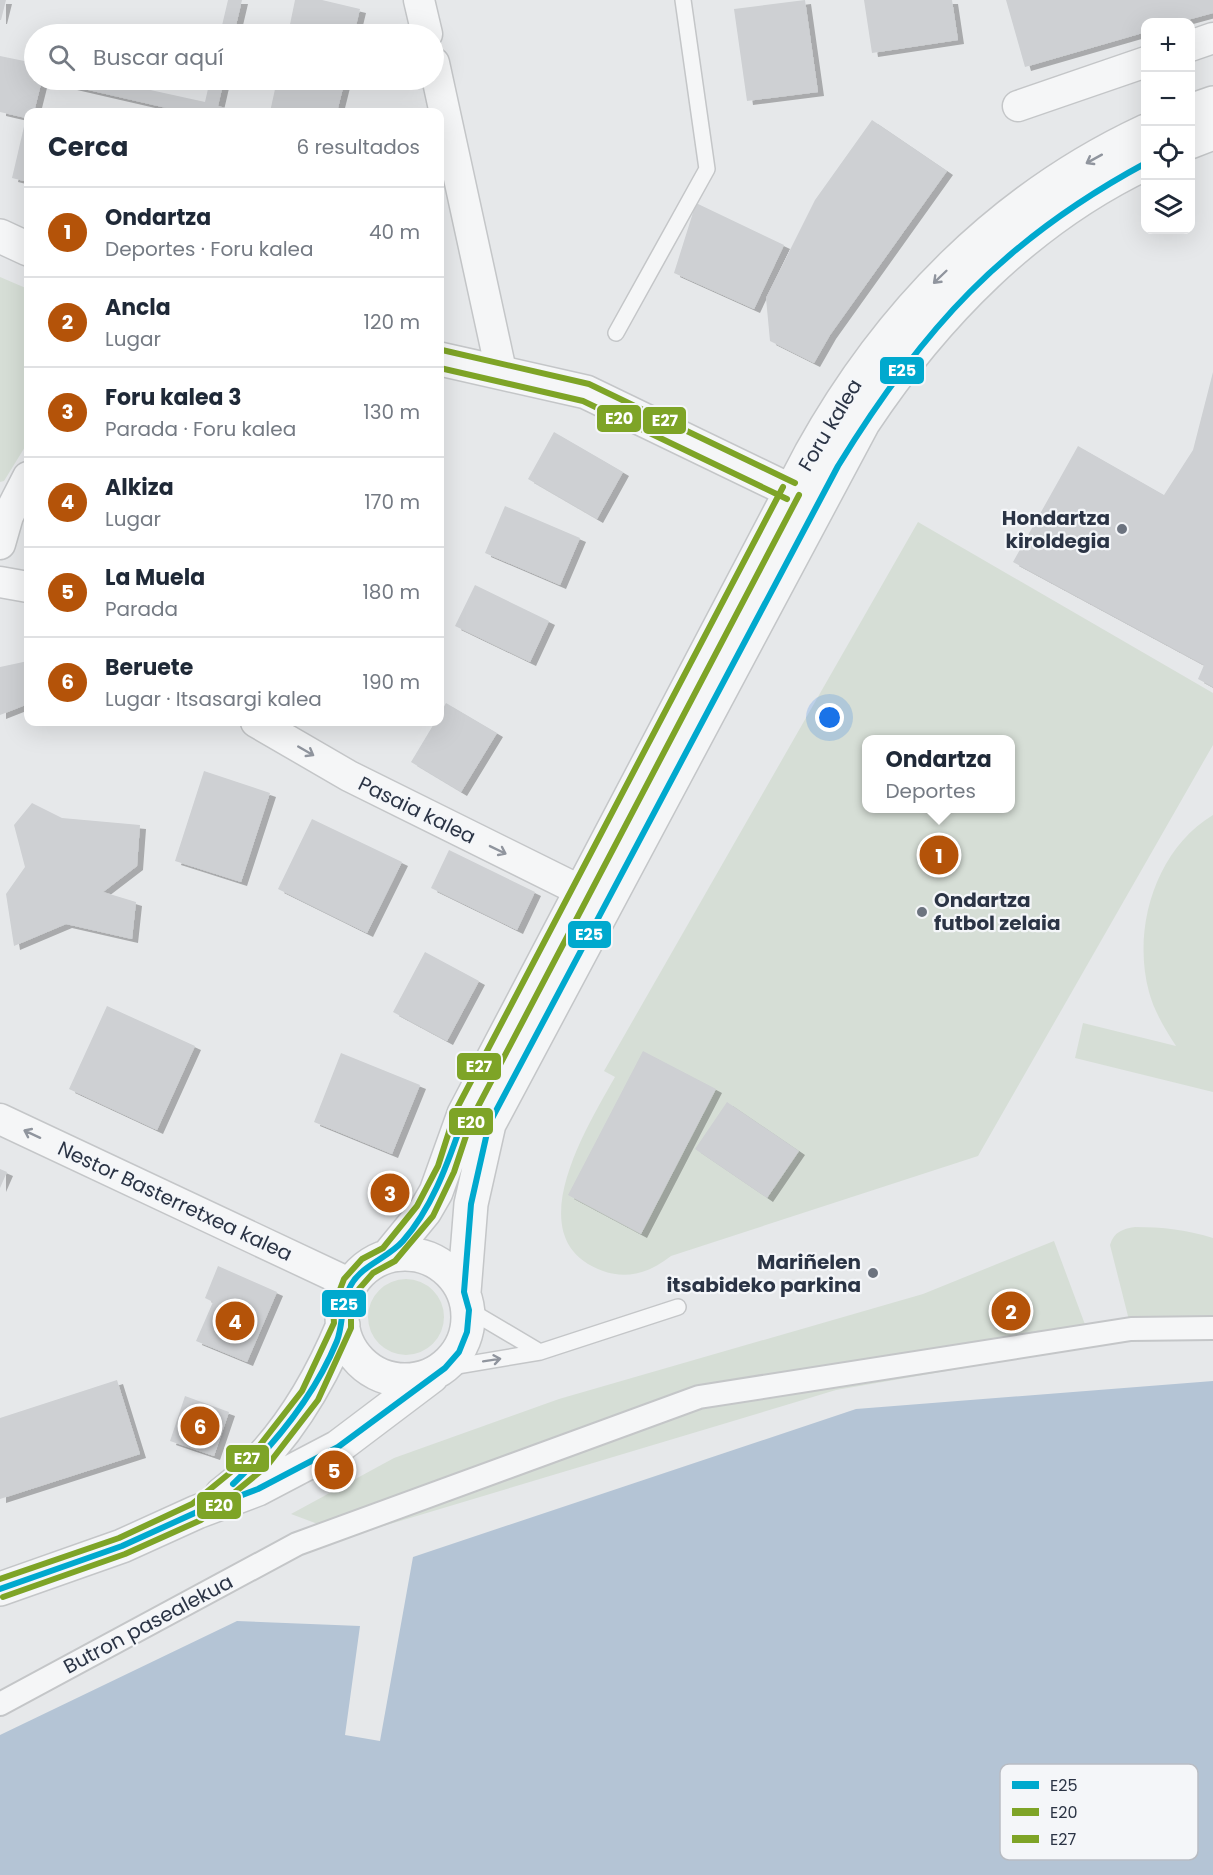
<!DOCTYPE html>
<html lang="es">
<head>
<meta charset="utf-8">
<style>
	body { margin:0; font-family:Poppins,sans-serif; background:#f6f6f7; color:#1f2937 }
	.controls { position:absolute; right:18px; top:18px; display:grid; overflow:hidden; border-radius:12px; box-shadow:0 6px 24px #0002 }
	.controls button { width:54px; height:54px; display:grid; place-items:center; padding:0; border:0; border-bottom:2px solid #e0e1e3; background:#fff; color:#1f2937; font:30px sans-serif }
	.you { position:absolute; left:830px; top:718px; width:21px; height:21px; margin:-15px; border:4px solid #fff; border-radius:50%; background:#1a73e8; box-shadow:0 0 0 9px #1a73e833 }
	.badge { display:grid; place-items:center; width:39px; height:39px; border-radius:50%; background:#b45309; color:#fff; font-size:20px; font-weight:700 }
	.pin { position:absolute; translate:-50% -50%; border:3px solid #fff; box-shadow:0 2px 6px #0006 }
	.popup { position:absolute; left:862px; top:735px; width:153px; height:78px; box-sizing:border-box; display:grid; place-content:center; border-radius:12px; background:#fff; filter:drop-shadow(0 2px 4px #0005); font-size:20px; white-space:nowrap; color:#747a83 }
	.popup b { font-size:22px; color:#1f2937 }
	.popup::after { content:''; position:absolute; left:50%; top:100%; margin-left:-12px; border:12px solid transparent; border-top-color:#fff }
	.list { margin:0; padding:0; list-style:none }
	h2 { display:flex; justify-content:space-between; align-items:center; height:78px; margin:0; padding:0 24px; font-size:26px }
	h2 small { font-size:20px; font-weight:400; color:#747a83 }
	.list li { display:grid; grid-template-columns:39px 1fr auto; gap:18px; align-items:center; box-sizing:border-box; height:90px; padding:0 24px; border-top:2px solid #e0e1e3 }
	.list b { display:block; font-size:22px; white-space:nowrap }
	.list p { margin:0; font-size:20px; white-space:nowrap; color:#747a83 }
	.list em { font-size:20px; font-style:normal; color:#747a83 }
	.icon { flex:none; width:33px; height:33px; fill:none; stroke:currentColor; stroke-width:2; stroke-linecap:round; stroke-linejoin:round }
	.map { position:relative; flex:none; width:1213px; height:1875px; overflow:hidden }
	.search { position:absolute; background:#fff; box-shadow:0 6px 24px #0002; left:24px; top:24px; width:420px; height:66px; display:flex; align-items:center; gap:15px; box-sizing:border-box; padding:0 21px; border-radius:33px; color:#747a83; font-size:22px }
	.panel { position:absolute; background:#fff; box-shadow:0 6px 24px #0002; left:24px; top:108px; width:420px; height:618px; border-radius:12px }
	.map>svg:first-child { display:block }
	.green { fill:#d6ded6; fill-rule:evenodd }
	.water { fill:#b4c4d5 }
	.building { fill:#ced0d3; filter:url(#shadow) }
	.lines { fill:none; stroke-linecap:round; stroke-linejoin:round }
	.service-casing { stroke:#c4c6c8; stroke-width:18 }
	.pedestrian-casing { stroke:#c4c6c8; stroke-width:26 }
	.minor-casing { stroke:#c4c6c8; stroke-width:33 }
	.tertiary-casing { stroke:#c4c6c8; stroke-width:36 }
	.service { stroke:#f5f6f7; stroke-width:15 }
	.pedestrian { stroke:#f5f6f7; stroke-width:22 }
	.minor { stroke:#f5f6f7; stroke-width:30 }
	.tertiary { stroke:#f5f6f7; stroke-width:33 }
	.bus-1-casing { stroke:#f4f6f9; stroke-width:10 }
	.bus-2-casing { stroke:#f4f6f9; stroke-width:10 }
	.bus-3-casing { stroke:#f4f6f9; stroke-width:10 }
	.bus-1 { stroke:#00a9ce; stroke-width:6 }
	.bus-2 { stroke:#7ea427; stroke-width:6 }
	.bus-3 { stroke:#7ea427; stroke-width:6 }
	.oneway { stroke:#90959e }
	.poi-dot { fill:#6c737f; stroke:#f4f6f9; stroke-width:2 }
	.labels { text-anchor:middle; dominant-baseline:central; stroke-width:4.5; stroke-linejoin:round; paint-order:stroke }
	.street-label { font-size:20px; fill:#2b3445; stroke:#f4f6f9 }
	.poi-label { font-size:20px; font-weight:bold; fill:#2b3445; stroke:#f4f6f9; text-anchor:end }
	.key { fill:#f4f6f9; stroke:#b8bcc3; stroke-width:1.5 }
	.key-label { font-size:16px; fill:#2b3445 }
	.line-badge { stroke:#f4f6f9; stroke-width:2 }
	.badge-label { font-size:16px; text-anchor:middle; font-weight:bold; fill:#fff }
</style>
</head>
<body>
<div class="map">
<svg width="1213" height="1875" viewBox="0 0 1213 1875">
	<defs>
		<filter id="shadow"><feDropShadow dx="6" dy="4" stdDeviation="0" flood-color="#0004"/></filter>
	</defs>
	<rect width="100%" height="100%" fill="#e6e8ea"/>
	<path class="green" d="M0,277L28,289V442L4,481L0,482Z
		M918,522L1213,693V745L978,1156L671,1256C651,1272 628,1280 603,1271C516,1240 587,1127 615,1077L604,1071ZM867,740H1011V808H867Z
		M1213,815V1092L1075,1058L1083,1023L1176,1046C1165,1029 1154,1011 1149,992C1132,929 1155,850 1213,815Z
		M1135,1227C1162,1227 1188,1230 1213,1238V1320H1129L1110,1245C1114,1232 1122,1229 1135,1227Z
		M1054,1241L1093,1346L836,1390L350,1536L291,1514L394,1458L559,1399L923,1294Z
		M368 1317a38 38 0 1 1 76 0a38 38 0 1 1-76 0Z"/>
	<path class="water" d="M1213,1381V1875H0V1735L237,1621L360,1626L345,1735L380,1741L413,1557L856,1409Z"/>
	<path class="building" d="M0,0H6L1,20H0Z
		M228,0H242L234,34H220Z
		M295,0H322L360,9L354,34H288Z
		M805,0L818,92L747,101L734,9Z
		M864,0H952L958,40L872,53Z
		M1006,0H1213V13L1180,22H1146V32L1025,67Z
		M0,56L34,63V80H42L34,112H28V182L12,178L26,118L0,112Z
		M45,80H105L205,102L210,80H224L218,106L240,112H184Z
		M277,80H345L337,112H270Z
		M872,120L947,171L830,335L814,363L770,341L766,298L815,200Z
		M696,203L784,245L754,309L674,273Z
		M1213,372V687L1198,679L1204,665L1013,562L1078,446L1164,495L1193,450Z
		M554,432L623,472L597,519L528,479Z
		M505,506L580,538L560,585L485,553Z
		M475,585L549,621L530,662L455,626Z
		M28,661V704L0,715V667Z
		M446,703L497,733L461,792L411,762L435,722H440V714Z
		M204,771L270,793L241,882L175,861Z
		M32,803L62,818L140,825L137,866L103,892L136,902L132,939L66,924L14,946L6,894L25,867L14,825Z
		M312,819L402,862L367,933L278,889Z
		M449,850L535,892L517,930L431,888Z
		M425,952L479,981L447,1041L393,1012Z
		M107,1006L195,1046L157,1130L69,1089Z
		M643,1051L716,1089L641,1234L568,1195Z
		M341,1053L420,1085L392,1154L314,1122Z
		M727,1102L799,1151L767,1198L695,1149Z
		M0,1169L7,1172L0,1188Z
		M218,1266L277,1292L247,1362L196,1341L213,1302L205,1298Z
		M117,1380L140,1454L0,1499V1418Z
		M185,1396L229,1412L214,1456L170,1441Z"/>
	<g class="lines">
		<defs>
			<path id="service" d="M616,333L707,169L683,0
				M469,1310L540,1352
				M445,1368L540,1352L678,1307"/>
			<path id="pedestrian" d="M0,1704L297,1544L699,1397L1131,1329L1213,1328"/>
			<path id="minor" d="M419,0L427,34
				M1190,46L1213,38
				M434,63L501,371
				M1018,106L1146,62
				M0,544L8,516L28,477
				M0,582L28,587
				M256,722L349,776L581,891
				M0,1119L351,1284"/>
			<path id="tertiary" d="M1190,111L1213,103
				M1190,142L1213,133
				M0,236L28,249
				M440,359L586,392L791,491
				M342 1317a63 63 0 1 1 126 0a63 63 0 1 1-126 0Z
				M389,1255L425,1211L436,1192L464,1114L811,453C888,314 1000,199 1146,131
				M464,1292L471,1204L489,1124L863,423C934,316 1028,219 1146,163
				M222,1494C279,1451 316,1390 343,1325
				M0,1589L122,1546L197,1512L258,1489L338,1447L432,1376"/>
		</defs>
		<use href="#service" class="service-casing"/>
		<use href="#pedestrian" class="pedestrian-casing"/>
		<use href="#minor" class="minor-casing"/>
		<use href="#tertiary" class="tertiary-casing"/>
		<use href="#service" class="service"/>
		<use href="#pedestrian" class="pedestrian"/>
		<use href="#minor" class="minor"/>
		<use href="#tertiary" class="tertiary"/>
		<defs>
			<path id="bus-1" d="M233,1484C276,1443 314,1397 337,1341C344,1322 340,1303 351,1285C362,1265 388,1258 403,1241C431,1209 446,1168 460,1128
				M0,1589L122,1546L197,1512L258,1489L338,1447L445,1368L459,1352L467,1332L469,1310L464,1292L471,1204L489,1124L838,466C922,329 1003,240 1146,163"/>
			<path id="bus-2" d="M440,368L583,401L787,499
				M3,1597L125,1554L201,1520L267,1466L318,1400L351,1328V1311L359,1289L373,1273L395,1261L433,1216L454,1172L472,1118L799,495"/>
			<path id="bus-3" d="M442,350L589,384L795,483
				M0,1579L119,1538L192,1504L253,1454L302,1391L334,1323L333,1308L344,1279L362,1259L383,1248L417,1206L438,1166L456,1110L783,487"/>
		</defs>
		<use href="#bus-1" class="bus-1-casing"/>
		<use href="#bus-2" class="bus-2-casing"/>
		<use href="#bus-3" class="bus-3-casing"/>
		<use href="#bus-1" class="bus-1"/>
		<use href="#bus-2" class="bus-2"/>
		<use href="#bus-3" class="bus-3"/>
	</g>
	<defs><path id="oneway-shaft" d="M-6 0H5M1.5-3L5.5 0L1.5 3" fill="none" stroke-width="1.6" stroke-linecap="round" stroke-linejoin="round" transform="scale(1.5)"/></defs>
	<g class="oneway">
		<use href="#oneway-shaft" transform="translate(1094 159) rotate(151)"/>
		<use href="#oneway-shaft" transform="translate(940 277) rotate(136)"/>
		<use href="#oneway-shaft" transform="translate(306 751) rotate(30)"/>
		<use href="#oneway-shaft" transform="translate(498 850) rotate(26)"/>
		<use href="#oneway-shaft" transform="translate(32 1134) rotate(-155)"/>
		<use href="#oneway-shaft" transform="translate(492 1360) rotate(-9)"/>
	</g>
	<g class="poi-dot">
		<circle cx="1122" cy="529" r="6"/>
		<circle cx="922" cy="912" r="6"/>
		<circle cx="873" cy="1273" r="6"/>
	</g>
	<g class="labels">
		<g class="street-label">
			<text transform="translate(830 425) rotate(-59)">Foru kalea</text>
			<text transform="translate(417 810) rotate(26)">Pasaia kalea</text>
			<text transform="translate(175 1201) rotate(25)">Nestor Basterretxea kalea</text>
			<text transform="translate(148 1624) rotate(-28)">Butron pasealekua</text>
		</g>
		<g class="poi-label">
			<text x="1110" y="518">Hondartza<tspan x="1110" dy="23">kiroldegia</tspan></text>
			<text x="934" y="900" text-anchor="start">Ondartza<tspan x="934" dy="23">futbol zelaia</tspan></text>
			<text x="861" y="1262">Mariñelen<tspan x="861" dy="23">itsabideko parkina</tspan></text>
		</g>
	</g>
	<rect x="1000" y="1764" width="198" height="96" rx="9" class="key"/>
	<rect x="1012" y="1781" width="27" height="8" fill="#00a9ce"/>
	<rect x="1012" y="1808" width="27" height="8" fill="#7ea427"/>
	<rect x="1012" y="1835" width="27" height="8" fill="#7ea427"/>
	<g class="key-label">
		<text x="1050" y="1791">E25</text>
		<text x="1050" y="1818">E20</text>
		<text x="1050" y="1845">E27</text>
	</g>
	<g class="line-badge">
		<rect x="879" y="356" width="46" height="29" rx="6" fill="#00a9ce"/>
		<rect x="596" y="404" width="46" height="29" rx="6" fill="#7ea427"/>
		<rect x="642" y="406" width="45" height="29" rx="6" fill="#7ea427"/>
		<rect x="567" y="920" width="45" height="29" rx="6" fill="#00a9ce"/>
		<rect x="456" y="1052" width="46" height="29" rx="6" fill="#7ea427"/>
		<rect x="448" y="1107" width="46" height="29" rx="6" fill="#7ea427"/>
		<rect x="321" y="1289" width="46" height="29" rx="6" fill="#00a9ce"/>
		<rect x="225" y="1444" width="45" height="29" rx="6" fill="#7ea427"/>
		<rect x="196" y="1491" width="46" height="29" rx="6" fill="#7ea427"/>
	</g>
	<g class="badge-label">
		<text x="902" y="376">E25</text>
		<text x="619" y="424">E20</text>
		<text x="665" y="426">E27</text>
		<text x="589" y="940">E25</text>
		<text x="479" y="1072">E27</text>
		<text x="471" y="1128">E20</text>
		<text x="344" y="1310">E25</text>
		<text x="247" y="1464">E27</text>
		<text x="219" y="1511">E20</text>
	</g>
</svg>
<div class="controls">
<button>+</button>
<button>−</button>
<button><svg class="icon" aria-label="locate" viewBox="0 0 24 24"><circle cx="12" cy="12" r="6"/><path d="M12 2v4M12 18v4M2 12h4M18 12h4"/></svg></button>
<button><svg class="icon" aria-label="layers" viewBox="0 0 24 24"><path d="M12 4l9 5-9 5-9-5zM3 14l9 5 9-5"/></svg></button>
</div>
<div class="you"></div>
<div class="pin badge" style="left:939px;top:855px">1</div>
<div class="popup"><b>Ondartza</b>Deportes</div>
<div class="pin badge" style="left:1011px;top:1311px">2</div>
<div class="pin badge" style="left:390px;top:1193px">3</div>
<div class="pin badge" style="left:235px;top:1321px">4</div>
<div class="pin badge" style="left:334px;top:1470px">5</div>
<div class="pin badge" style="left:200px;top:1426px">6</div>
<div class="search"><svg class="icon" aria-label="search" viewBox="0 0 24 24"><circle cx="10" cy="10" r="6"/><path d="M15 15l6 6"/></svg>Buscar aquí</div>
<section class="panel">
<h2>Cerca<small>6 resultados</small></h2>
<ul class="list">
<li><span class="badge">1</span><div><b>Ondartza</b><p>Deportes · Foru kalea</p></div><em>40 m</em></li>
<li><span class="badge">2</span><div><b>Ancla</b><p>Lugar</p></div><em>120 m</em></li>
<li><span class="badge">3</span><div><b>Foru kalea 3</b><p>Parada · Foru kalea</p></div><em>130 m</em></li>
<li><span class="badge">4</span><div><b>Alkiza</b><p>Lugar</p></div><em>170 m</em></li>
<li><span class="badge">5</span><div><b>La Muela</b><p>Parada</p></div><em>180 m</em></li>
<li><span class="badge">6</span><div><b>Beruete</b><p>Lugar · Itsasargi kalea</p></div><em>190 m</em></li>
</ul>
</section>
</div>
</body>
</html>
